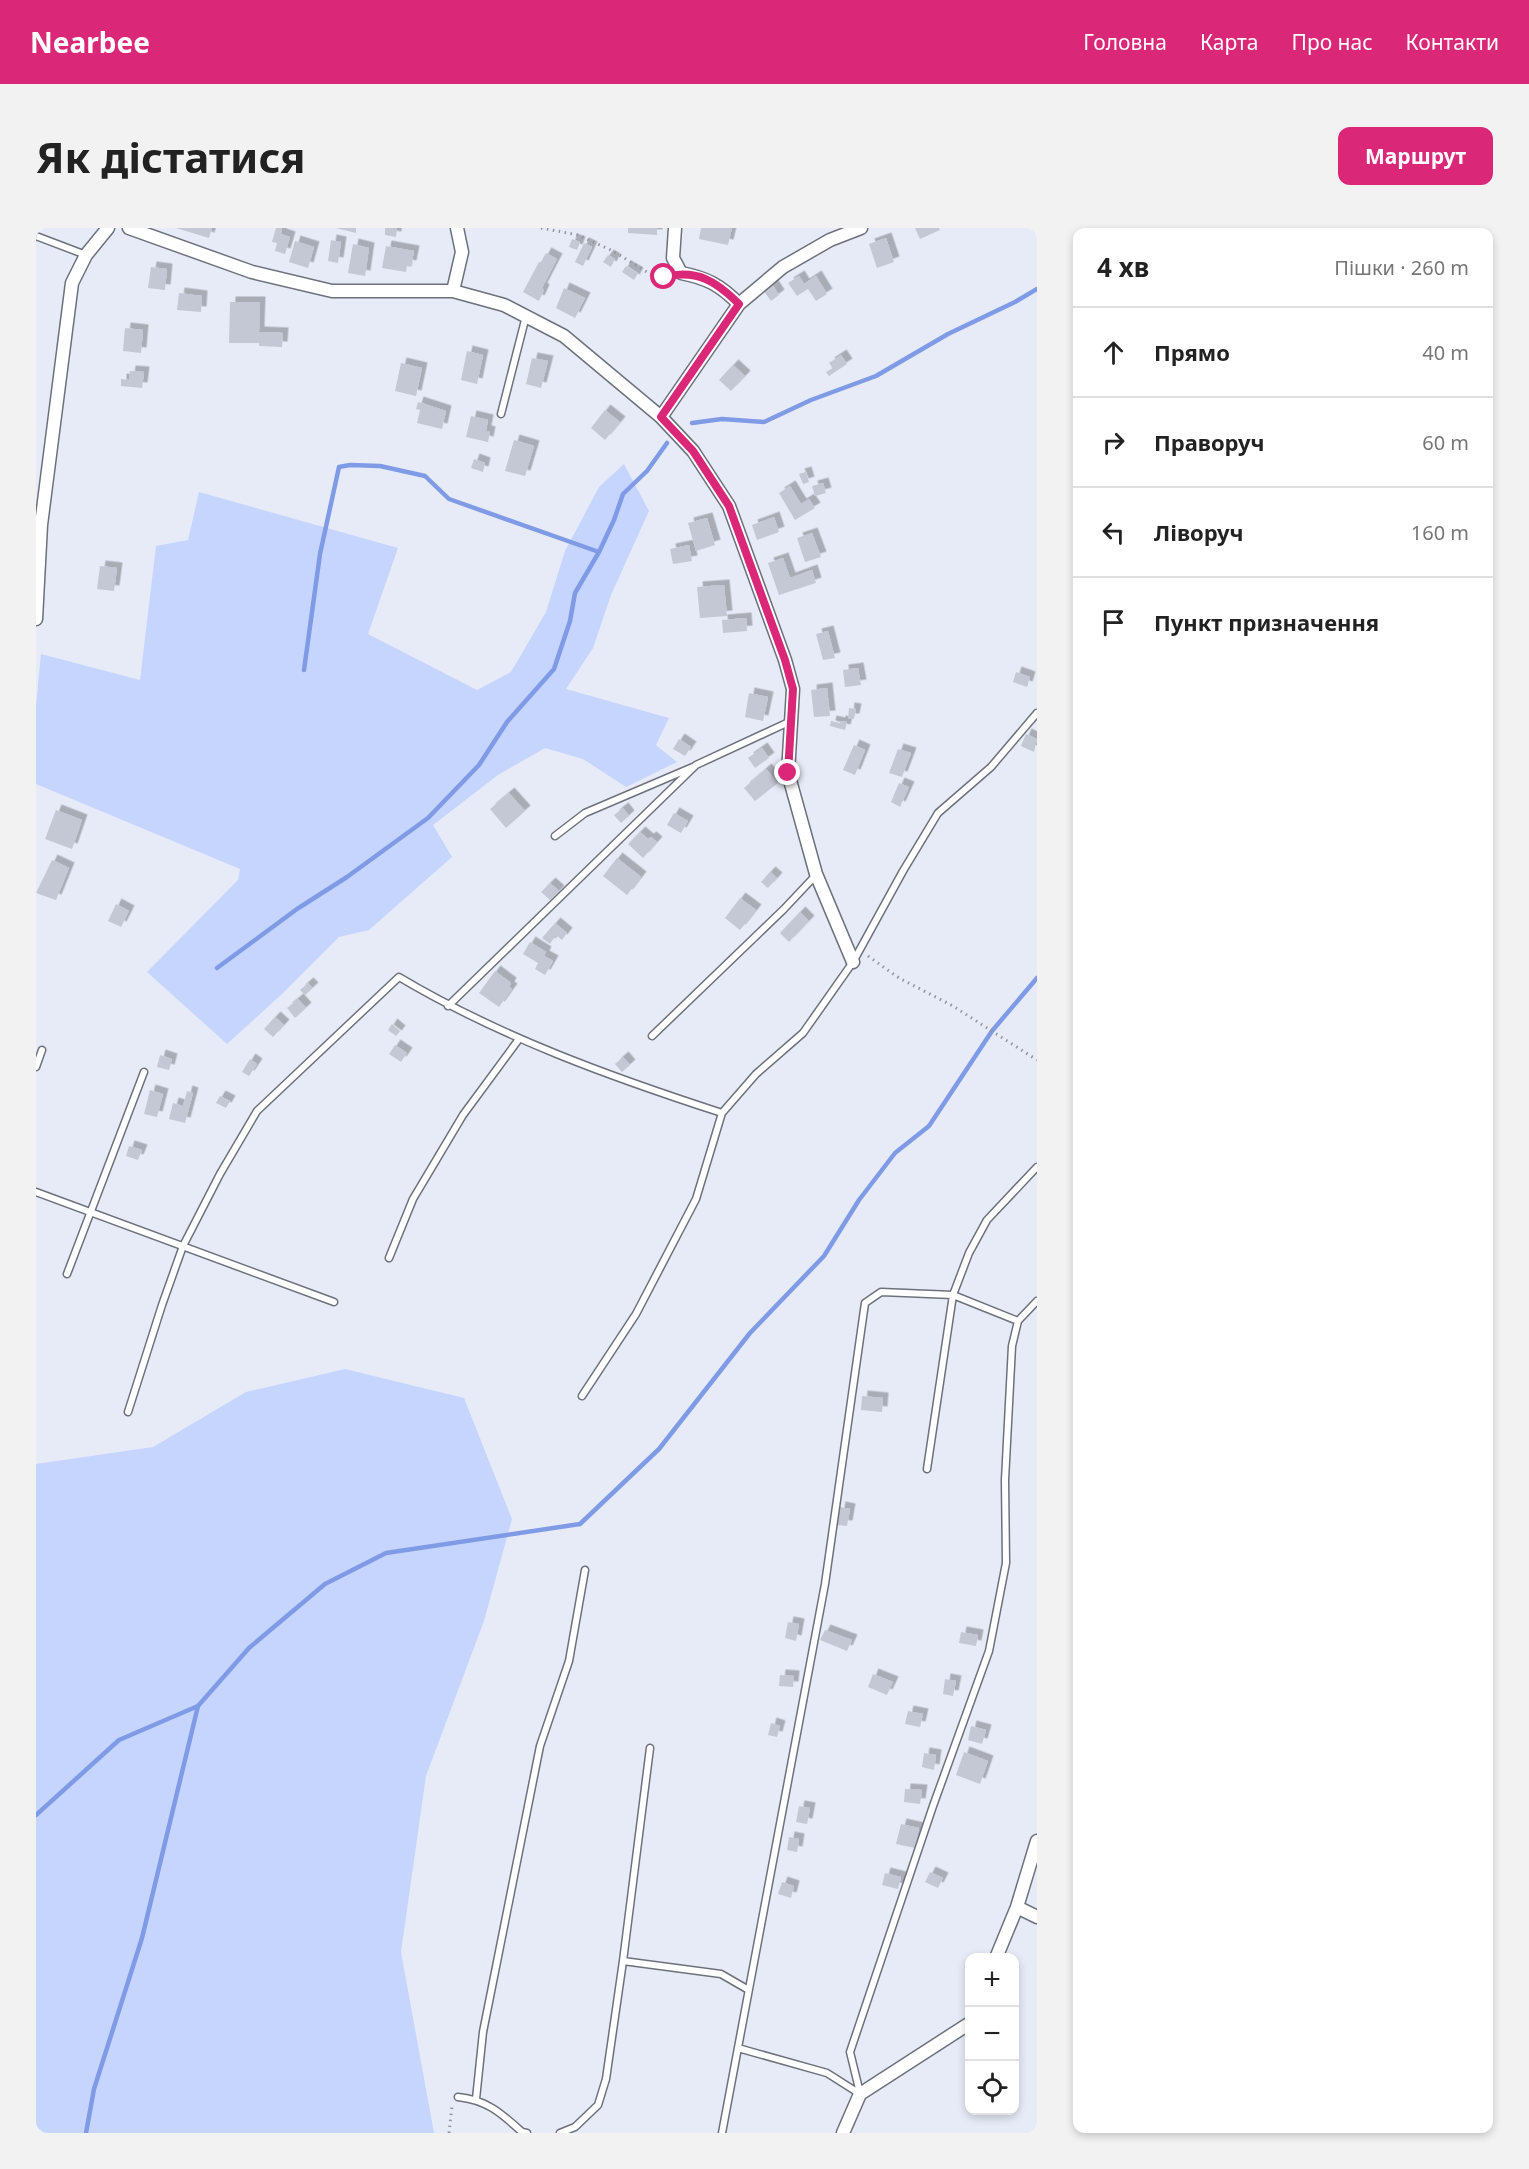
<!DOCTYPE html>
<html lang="uk">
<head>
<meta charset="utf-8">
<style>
	body { margin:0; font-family:"Noto Sans",sans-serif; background:#f2f2f2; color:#222 }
	.controls { position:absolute; right:18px; bottom:18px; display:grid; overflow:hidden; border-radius:12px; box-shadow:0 3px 9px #0003 }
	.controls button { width:54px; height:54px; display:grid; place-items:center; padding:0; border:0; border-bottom:2px solid #e0e0e0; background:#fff; color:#222; font:30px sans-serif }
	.stop { position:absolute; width:18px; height:18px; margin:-14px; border:4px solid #db2777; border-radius:50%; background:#fff }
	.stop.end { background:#db2777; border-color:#fff; box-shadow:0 2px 6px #0008 }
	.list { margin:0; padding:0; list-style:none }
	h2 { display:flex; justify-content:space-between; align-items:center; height:78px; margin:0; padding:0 24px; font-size:26px }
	h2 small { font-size:20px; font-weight:400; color:#767676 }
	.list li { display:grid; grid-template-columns:39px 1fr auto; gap:18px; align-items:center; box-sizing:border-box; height:90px; padding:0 24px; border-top:2px solid #e0e0e0 }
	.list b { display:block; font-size:22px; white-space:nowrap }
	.list em { font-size:20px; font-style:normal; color:#767676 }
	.icon { flex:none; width:33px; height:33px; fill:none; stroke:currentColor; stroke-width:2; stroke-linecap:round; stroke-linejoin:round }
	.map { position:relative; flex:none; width:1001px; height:1905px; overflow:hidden; border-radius:12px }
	header { display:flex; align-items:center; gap:36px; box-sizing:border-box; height:84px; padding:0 30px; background:#db2777; color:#fff }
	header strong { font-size:28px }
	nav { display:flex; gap:33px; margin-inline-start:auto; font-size:21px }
	.intro { display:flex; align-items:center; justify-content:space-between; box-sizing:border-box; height:144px; padding:0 36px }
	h1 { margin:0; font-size:42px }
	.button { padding:15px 27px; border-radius:12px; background:#db2777; color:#fff; font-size:21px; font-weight:700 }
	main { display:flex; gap:36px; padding:0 36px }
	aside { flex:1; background:#fff; border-radius:12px; box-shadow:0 3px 9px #0003 }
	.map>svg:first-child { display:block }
	.green { fill:#c5d5fe }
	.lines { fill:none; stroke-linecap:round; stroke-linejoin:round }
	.stream { stroke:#809be6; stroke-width:4.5 }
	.building { fill:#c3c8d4; filter:url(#shadow) }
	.lane-casing { stroke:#6d717c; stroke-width:9 }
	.street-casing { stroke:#6d717c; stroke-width:15 }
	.path { stroke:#92959e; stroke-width:3; stroke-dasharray:1.5 4.5; stroke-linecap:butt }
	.lane { stroke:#fff; stroke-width:6 }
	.street { stroke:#fff; stroke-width:12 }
	.route { stroke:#db2777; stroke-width:8 }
</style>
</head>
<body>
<header>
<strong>Nearbee</strong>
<nav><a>Головна</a><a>Карта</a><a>Про нас</a><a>Контакти</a></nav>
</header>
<div class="intro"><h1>Як дістатися</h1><a class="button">Маршрут</a></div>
<main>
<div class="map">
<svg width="1001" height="1905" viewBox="0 0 1001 1905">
	<defs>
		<filter id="shadow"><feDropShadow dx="5.5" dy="-5.5" stdDeviation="0" flood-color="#0004"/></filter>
	</defs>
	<rect width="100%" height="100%" fill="#e6ebf7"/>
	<path class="green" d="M588,236L613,283L575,367L557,420L530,461L633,490L620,517L641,534L590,559L547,531L509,520L462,547L397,597L416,629L333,702L303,709L246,766L191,816L111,744L202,652L204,641L0,556V478L5,426L104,452L120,318L152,312L163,264L362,320L332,406L441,462L475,444L510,384L529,323L563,259Z
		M309,1141L428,1170L476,1291L448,1393L390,1548L365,1724L398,1905H0V1236L117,1219L210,1164Z"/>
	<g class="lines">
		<path class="stream" d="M656,195L686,191L728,194L775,172L840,148L912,106L979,74L1001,61
			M268,442L284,326L303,239L314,237L344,238L389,248L413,271L563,324
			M181,740L261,681L311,649L392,590L443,537L471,494L518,441L534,393L539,365L563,324L578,292L587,266L611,243L631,215
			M0,1587L83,1512L162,1478
			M50,1905L58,1861L106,1710L162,1478L213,1420L289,1356L350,1325L544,1296L623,1221L714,1105L788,1028L823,972L859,925L893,898L956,803L1001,750"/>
	</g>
	<path class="building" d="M140,0H176L173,10Z
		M240,0H246L245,6L254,9L249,26L239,23L241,15L236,14Z
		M300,0H320V5Z
		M349,0H361L360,9L349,7Z
		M592,0H621V7L592,5Z
		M665,0H696L692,17L663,11Z
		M879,0H903L904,2L884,11Z
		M850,10L858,34L841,40L833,16Z
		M536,11L544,14L541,22L533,19Z
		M295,12L305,14L302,35L292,33Z
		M259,13L278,19L272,40L253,34Z
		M548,15L556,19L547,38L539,34Z
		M317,16L333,20L329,48L312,45Z
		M350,18L378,23L375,38L371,37L370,44L346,40Z
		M510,25L521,31L506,60L508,62L503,73L487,64L503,34H505Z
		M572,27L579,31L575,39L567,34Z
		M590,38L602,45L598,52L586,44Z
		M115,39L131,41L129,62L112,60Z
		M763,48L768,56L780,48L791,66L780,73L772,61L761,68L752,55Z
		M736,56L743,67L735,73L727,62Z
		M528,60L549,70L539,90L520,80Z
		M143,65L166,68L165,84L141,82Z
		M194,74H224L223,104L247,105L246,119L223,118V115H193Z
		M89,100L107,102L105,125L87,123Z
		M431,123L447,127L441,156L425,152Z
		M805,127L811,136L793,148L790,144L797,140L793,135Z
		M496,130L512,133L505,160L490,156Z
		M365,135L386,140L380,168L359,163Z
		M697,137L709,148L695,163L683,152Z
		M94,143L108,144L106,160L85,158V151L93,152Z
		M382,174L410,183L406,201L381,195L384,182L380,181Z
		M569,182L584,194L569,212L555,200Z
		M435,188L452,192L450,203L454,204L452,214L430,209Z
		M478,212L498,218L489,248L469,243Z
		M438,231L449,235L447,244L435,240Z
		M770,244L773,254L767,256L763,246Z
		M787,255L790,265L779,268L776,258Z
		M754,258L765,276L773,271L779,280L759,292L743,265Z
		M738,289L743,304L721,312L716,297Z
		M671,290L679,317L660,323L652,295Z
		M776,305L785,329L769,334L761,310Z
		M653,317L656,333L637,336L634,321Z
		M747,330L754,350L776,342L780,355L743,367L732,335Z
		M64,338L81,340L78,363L61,361Z
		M688,357L691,388L664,390L661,359Z
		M710,390L711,403L687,405L686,392Z
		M792,403L799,430L787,432L780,406Z
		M822,440L825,457L809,459L807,442Z
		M980,444L994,449L991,459L977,454Z
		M791,460L794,488L778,489L775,462Z
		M713,465L732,469L727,493L709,489Z
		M813,480L820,481L818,491H812Z
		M795,493L804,495V493L811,494L809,502L794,498Z
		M990,506L1001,511L998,524L985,518Z
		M643,511L655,519L649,528L637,521Z
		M818,517L829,522L819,547L807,542Z
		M726,520L733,530L719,540L712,530Z
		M862,521L875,525L866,549L853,545Z
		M730,541L742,555L719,573L708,560Z
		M863,555L873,559L864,579L855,574Z
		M473,565L489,583L470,600L454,581Z
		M587,580L593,588L585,595L578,587Z
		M20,582L46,592L36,621L9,611Z
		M638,585L652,593L645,605L631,597Z
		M604,604L612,611L615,609L621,614L607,630L592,616Z
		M581,630L605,649L591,667L567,648Z
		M16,632L33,640L20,672L0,665Z
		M734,644L741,650L732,660L725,654Z
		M514,655L523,663L514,672L505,664Z
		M704,670L720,682L704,702L689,690Z
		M80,676L93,683L85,699L72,693Z
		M764,684L773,693L753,714L744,705Z
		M519,695L531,705L526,712L520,707L514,716L506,710Z
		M494,714L510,724L508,728L517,733L509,747L499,741L502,735L487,726Z
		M459,743L475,755L473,759L476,761L463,779L443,765Z
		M272,755L277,760L269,767L264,762Z
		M262,771L270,780L259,790L251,780Z
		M239,789L248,797L237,809L228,801Z
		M356,796L364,803L360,808L352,802Z
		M359,817L371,825L365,834L353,826Z
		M124,827L136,831L133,842L121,839Z
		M587,829L594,837L586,844L579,836Z
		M214,831L221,836L213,848L206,844Z
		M114,862L127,866L121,889L108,886Z
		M151,863L157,865L149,895L133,891L137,875L147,878Z
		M184,868L194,873L190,880L180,875Z
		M93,918L106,922L102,932L90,928Z
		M826,1168L847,1170L846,1184L825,1182Z
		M804,1279L814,1281L811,1298L801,1297Z
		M752,1394L763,1396L760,1413L749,1410Z
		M789,1402L816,1412L811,1423L784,1412Z
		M925,1404L942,1407L940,1418L923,1415Z
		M837,1446L857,1454L851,1467L832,1459Z
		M744,1447L758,1448L757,1459L743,1458Z
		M909,1451L920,1453L917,1468L907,1466Z
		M872,1483L887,1486L884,1499L869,1496Z
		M735,1495L744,1498L741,1509L732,1507Z
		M935,1498L950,1502L946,1516L932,1512Z
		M928,1524L952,1533L944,1556L920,1547Z
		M888,1525L900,1527L898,1542L886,1539Z
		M869,1561L886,1562L884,1576L868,1574Z
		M763,1578L774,1580L771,1596L760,1594Z
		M865,1596L883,1600L879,1620L860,1616Z
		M753,1609L763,1611L761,1624L751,1622Z
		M894,1644L907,1650L902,1660L889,1654Z
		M849,1645L865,1649L862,1661L846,1657Z
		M746,1654L758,1658L755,1670L742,1666Z"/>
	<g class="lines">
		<defs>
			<path id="lane" d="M0,8L50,27
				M465,186L490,88
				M519,608L549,585L657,539
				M412,778L660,537L755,493
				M616,808L748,681L780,647
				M0,839L6,822
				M0,964L298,1074
				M353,1030L377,971L427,887L483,811
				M31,1046L108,844
				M546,1168L600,1086L660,971L686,885L720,846L767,805L817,734L867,643L902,585L955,539L1001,485
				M92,1184L126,1077L147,1018L184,946L221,883L363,749C464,809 575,849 686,885
				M891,1241L917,1067L933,1025L951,992L1001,939
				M587,1733L614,1520
				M702,1820L791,1845L824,1866
				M824,1865L814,1824L897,1578L953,1423L970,1335L969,1252L976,1118L982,1093L1001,1073
				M422,1869C451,1872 465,1885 486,1904L491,1905
				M440,1871L447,1804L504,1518L533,1433L549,1342
				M524,1905L539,1899L562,1877L570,1851L587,1733L685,1746L711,1761
				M686,1905L789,1356L829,1075L845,1064L917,1067L982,1093"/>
			<path id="street" d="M93,0L216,44L296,63H417L468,77L528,108L625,189L657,223L693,278L749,432L757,461L752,545L780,646L817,734
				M639,0L637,30L645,45C671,50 684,57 703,76
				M417,63L426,24L421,0
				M625,189L703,76L747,39L794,12L825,0
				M0,391L5,297L36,55L50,27L72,0
				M981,1679L1001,1689
				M960,1730L981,1679L1001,1613
				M807,1905L824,1866L934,1795"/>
		</defs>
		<use href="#lane" class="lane-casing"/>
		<use href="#street" class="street-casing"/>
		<path class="path" d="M505,0L542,7L577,23L619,49L632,48
			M832,728L863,750L917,778L1001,832
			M413,1905L416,1878"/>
		<use href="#lane" class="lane"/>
		<use href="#street" class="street"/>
	</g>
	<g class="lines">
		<path class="route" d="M628,49C661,41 680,53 703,76L625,189L657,223L693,278L749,432L757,461L752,545"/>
	</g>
</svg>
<div class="controls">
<button>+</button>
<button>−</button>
<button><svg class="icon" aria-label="locate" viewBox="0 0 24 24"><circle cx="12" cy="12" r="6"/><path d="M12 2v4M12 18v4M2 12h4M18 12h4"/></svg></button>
</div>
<div class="stop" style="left:628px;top:49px"></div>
<div class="stop end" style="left:752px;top:545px"></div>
</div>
<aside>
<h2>4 хв<small>Пішки · 260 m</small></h2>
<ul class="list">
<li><svg class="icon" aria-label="ahead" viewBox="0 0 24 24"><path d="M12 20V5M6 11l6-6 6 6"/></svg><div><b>Прямо</b></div><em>40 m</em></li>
<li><svg class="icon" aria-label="right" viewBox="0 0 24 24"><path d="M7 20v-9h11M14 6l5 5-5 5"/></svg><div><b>Праворуч</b></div><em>60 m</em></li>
<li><svg class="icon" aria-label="left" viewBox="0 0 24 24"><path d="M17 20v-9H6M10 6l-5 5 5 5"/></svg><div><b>Ліворуч</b></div><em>160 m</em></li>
<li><svg class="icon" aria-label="arrive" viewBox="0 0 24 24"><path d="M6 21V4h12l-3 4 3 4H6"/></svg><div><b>Пункт призначення</b></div></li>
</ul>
</aside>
</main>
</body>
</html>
